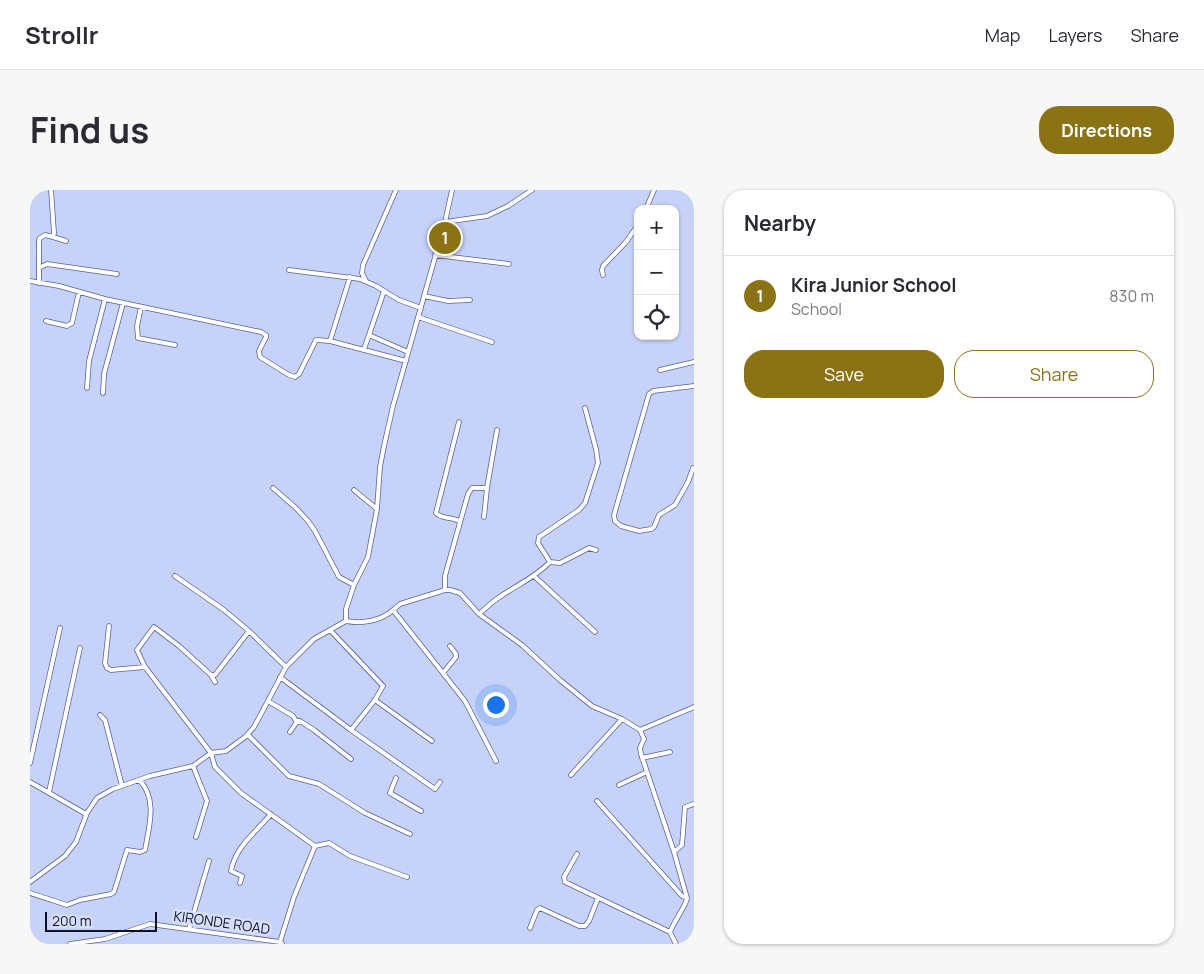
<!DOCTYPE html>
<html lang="en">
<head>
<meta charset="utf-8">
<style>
	body { margin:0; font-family:Manrope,sans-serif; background:#f7f7f7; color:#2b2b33 }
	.controls { position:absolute; right:15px; top:15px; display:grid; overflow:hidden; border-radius:10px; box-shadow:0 1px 4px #0004 }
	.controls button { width:45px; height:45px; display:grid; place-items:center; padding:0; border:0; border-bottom:1px solid #e1e1e2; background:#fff; color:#2b2b33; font:25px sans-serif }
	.scale { position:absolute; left:15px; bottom:12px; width:112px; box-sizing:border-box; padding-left:5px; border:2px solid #0d1127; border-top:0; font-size:14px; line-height:18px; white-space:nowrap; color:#0d1127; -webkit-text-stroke:4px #d8dffa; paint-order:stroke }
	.you { position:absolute; left:465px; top:514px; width:18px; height:18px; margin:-12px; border:4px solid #fff; border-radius:50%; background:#1a73e8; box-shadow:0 0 0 8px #1a73e833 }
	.badge { display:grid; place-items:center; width:32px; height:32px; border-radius:50%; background:#8a7215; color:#fff; font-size:16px; font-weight:700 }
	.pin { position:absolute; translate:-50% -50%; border:2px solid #fff; box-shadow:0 1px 5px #0006 }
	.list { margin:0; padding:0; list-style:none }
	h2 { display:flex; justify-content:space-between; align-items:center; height:65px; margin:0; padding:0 20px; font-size:21px }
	h2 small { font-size:16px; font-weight:400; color:#7c7c81 }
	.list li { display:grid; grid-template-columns:32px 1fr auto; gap:15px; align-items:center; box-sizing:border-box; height:80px; padding:0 20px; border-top:1px solid #e1e1e2 }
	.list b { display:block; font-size:19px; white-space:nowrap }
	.list p { margin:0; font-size:16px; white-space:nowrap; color:#7c7c81 }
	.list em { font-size:16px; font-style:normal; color:#7c7c81 }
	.actions { display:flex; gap:10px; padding:15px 20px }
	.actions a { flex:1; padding:11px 0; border:1px solid #8a7215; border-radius:20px; text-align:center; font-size:18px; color:#8a7215 }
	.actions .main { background:#8a7215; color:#fff }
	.icon { flex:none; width:28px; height:28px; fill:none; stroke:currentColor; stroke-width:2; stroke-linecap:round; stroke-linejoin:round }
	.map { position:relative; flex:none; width:664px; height:754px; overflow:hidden; border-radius:20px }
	header { display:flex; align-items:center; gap:30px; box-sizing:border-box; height:70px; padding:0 25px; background:#fff; border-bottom:1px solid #e1e1e2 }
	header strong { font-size:24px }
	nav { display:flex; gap:28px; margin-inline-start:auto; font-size:18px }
	.intro { display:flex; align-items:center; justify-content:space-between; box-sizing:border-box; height:120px; padding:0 30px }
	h1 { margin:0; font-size:35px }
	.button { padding:12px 22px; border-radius:20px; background:#8a7215; color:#fff; font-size:18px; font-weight:700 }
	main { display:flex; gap:30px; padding:0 30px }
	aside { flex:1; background:#fff; border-radius:20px; box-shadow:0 1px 4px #0004 }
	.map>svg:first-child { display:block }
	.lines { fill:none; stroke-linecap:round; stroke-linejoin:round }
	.minor-casing { stroke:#55629b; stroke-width:5.5 }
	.minor { stroke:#fff; stroke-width:4 }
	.labels { text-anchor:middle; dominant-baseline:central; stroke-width:5; stroke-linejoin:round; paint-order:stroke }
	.street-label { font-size:14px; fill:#0d1127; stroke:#d8dffa }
</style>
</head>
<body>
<header>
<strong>Strollr</strong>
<nav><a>Map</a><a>Layers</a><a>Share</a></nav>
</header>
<div class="intro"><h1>Find us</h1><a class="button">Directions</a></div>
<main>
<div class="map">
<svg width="664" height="754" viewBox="0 0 664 754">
	<rect width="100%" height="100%" fill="#c7d2f8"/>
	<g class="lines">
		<defs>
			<path id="minor" d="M616,19L624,0
				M415,32L457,26L478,16L502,0
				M23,47L36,51
				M405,65L479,74
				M9,78L17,74L87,84
				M259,80L330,89L346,96L369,110L391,118
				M573,85L572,80L573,76L596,52L608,35
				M0,91L29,96L75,109L231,142L236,145V147L229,161L230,167L259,185L265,187L269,184L286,150L300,151L320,87
				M336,91L332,83L333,75L366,0
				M9,93V50L10,48L15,45L23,47L24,43L21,0
				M354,101L339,145L378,162
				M394,106L418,111L440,110
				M111,117L107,136L108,148L145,155
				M388,127L462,152
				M16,131L37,136L42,133L49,102
				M300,151L376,171
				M334,159L339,145
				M630,180L664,172
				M57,198L59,171L75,109
				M73,203L74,184L93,113
				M429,232L406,323C411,329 422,327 429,331
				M663,278L658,292L645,315L629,325L624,337L621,339L609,341L591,336L585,331L584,325L619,204L623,201L664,196
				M243,298L266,318L278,331L285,341L309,387L324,395
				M324,300L347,319
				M454,327L457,298
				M520,372L530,373L559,358L566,360
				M145,386L194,420L219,441L256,477
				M504,386L565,442
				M415,400V386L438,304L442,298H457L467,240
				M363,420L370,414L415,400H420L430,403L449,424L492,455L530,490L562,516L592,529L610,540L614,549L610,558L611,564L644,662L657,708C657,714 643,733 640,742L646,754
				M449,424C456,418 463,411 471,406C487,395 506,387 520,372L508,353L509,347L549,320L555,313L568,273L566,259L555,218
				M316,431V419L324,395L338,367L347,319L350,277L354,256L363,216L415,32L422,0
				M79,436L75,473L77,478L81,480L115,477
				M300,440L353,496L345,510L321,540
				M219,441L185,485H181L149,456L124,437L107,460L115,477L181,563L185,577L211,603L285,656L299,653L320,666L377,687
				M413,483L426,467V464L420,456
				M181,485L185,492
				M250,487L321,540L405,599L410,592
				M345,510L402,551
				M238,511L263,526L266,531H270L266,533L260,542
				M70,525L75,530L92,596
				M270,531L284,540L321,569
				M610,540L664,517
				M218,545L259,586L289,594L335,623L380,644
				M612,568L640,562
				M0,573L30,438
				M163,576L177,611L166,647
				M541,585L592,529
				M366,588L360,603L391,621
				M0,592L56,624
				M589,595L617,582
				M19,602L50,458
				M567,611L652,706L657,708
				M644,662L652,655L655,617L664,614
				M547,664L534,687L535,692L640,742
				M0,692L35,666L46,652L57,623L67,608L83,599L120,586L163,576L181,563L196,561L215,547L224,537L256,477L284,449L316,431C332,434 351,431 363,420L435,511L466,571
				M210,693L212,686L201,681C205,657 226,642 241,624
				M0,703L37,715L50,710L81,704L84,702L97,660L110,662L115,660C119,637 128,608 109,590
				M500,738L507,720L510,718L549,736H555L559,731L568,708
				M159,739L179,671
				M0,751L9,754
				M250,752L264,707L285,656
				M40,754L75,749L120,734L250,752L252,754"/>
		</defs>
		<use href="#minor" class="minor-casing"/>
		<use href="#minor" class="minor"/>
	</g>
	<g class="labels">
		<g class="street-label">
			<text transform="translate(192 732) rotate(8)">KIRONDE ROAD</text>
		</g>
	</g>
</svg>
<div class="controls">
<button>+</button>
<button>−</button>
<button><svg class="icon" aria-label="locate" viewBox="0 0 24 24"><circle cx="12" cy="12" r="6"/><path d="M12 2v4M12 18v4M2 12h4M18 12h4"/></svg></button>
</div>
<div class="scale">200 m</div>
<div class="you"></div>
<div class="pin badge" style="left:415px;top:48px">1</div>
</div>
<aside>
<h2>Nearby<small></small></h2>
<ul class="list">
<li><span class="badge">1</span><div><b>Kira Junior School</b><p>School</p></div><em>830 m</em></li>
</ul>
<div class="actions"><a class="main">Save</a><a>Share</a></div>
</aside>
</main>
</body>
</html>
